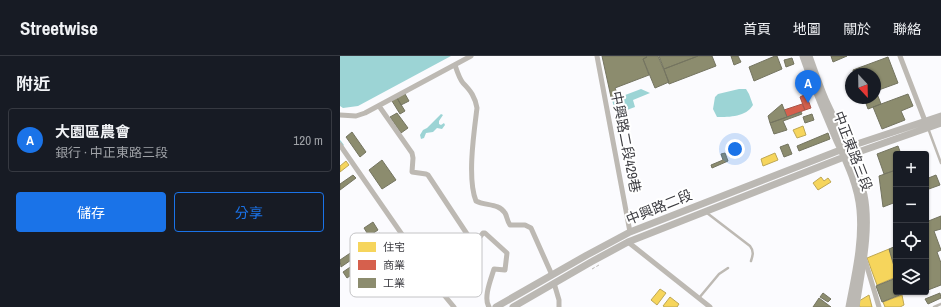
<!DOCTYPE html>
<html lang="zh-TW">
<head>
<meta charset="utf-8">
<style>
	body { margin:0; font-family:"Archivo Narrow","Noto Sans TC",sans-serif; background:#242831; color:#f1f3f6 }
	.controls { position:absolute; right:12px; bottom:12px; display:grid; overflow:hidden; border-radius:4px; box-shadow:0 1px 3px #0004 }
	.controls button { width:36px; height:36px; display:grid; place-items:center; padding:0; border:0; border-bottom:1px solid #363941; background:#171b24; color:#f1f3f6; font:20px sans-serif }
	.compass { position:absolute; left:505px; top:12px; width:36px; height:36px; border-radius:50%; background:#171b24; box-shadow:0 1px 3px #0004; rotate:158deg }
	.you { position:absolute; left:395px; top:93px; width:14px; height:14px; margin:-10px; border:3px solid #fff; border-radius:50%; background:#1a73e8; box-shadow:0 0 0 6px #1a73e833 }
	.badge { display:grid; place-items:center; width:26px; height:26px; border-radius:50%; background:#1a73e8; color:#fff; font-size:13px; font-weight:700 }
	.pin { position:absolute; translate:-50% -33px; filter:drop-shadow(0 1px 2px #0008) }
	.pin::after { content:''; position:absolute; top:21px; width:14px; height:12px; background:inherit; clip-path:polygon(0 0,100% 0,50% 100%) }
	.list { margin:0; padding:0; list-style:none }
	h2 { display:flex; justify-content:space-between; align-items:center; height:52px; margin:0; padding:0 16px; font-size:17px }
	h2 small { font-size:13px; font-weight:400; color:#9ea1a6 }
	.list li { display:grid; grid-template-columns:26px 1fr auto; gap:12px; align-items:center; box-sizing:border-box; height:64px; margin:0 8px 8px; padding:0 8px; border:1px solid #363941; border-radius:4px }
	.list b { display:block; font-size:15px; white-space:nowrap }
	.list p { margin:0; font-size:13px; white-space:nowrap; color:#9ea1a6 }
	.list em { font-size:13px; font-style:normal; color:#9ea1a6 }
	.actions { display:flex; gap:8px; padding:12px 16px }
	.actions a { flex:1; padding:9px 0; border:1px solid #1a73e8; border-radius:4px; text-align:center; font-size:14px; color:#1a73e8 }
	.actions .main { background:#1a73e8; color:#fff }
	.icon { flex:none; width:22px; height:22px; fill:none; stroke:currentColor; stroke-width:2; stroke-linecap:round; stroke-linejoin:round }
	.map { position:relative; flex:none; width:601px; height:251px; overflow:hidden }
	header { display:flex; align-items:center; gap:24px; box-sizing:border-box; height:56px; padding:0 20px; background:#171b24; border-bottom:1px solid #363941 }
	header strong { font-size:19px }
	nav { display:flex; gap:22px; margin-inline-start:auto; font-size:14px }
	main { display:flex }
	aside { flex:1; background:#171b24 }
	.map>svg:first-child { display:block }
	.water { fill:#9cd4d5 }
	.homes { fill:#f6d55c; stroke:#bea754 }
	.shops { fill:#d6604d; stroke:#a85549 }
	.industry { fill:#8c8c6e; stroke:#747460 }
	.lines { fill:none; stroke-linecap:round; stroke-linejoin:round }
	.stream { stroke:#9cd4d5; stroke-width:1.5 }
	.path { stroke:#bab7b5; stroke-width:1; stroke-dasharray:3 2; stroke-linecap:butt }
	.lane { stroke:#bdb9b3; stroke-width:2.5 }
	.street { stroke:#bdb9b3; stroke-width:5 }
	.secondary { stroke:#bbb8b3; stroke-width:7 }
	.labels { text-anchor:middle; dominant-baseline:central; stroke-width:4; stroke-linejoin:round; paint-order:stroke }
	.street-label { font-size:14px; fill:#3b3b40; stroke:#fff }
	.key { fill:#fff; stroke:#c4c4c6; stroke-width:1 }
	.key-label { font-size:11px; fill:#3b3b40 }
</style>
</head>
<body>
<header>
<strong>Streetwise</strong>
<nav><a>首頁</a><a>地圖</a><a>關於</a><a>聯絡</a></nav>
</header>
<main>
<aside>
<h2>附近<small></small></h2>
<ul class="list">
<li><span class="badge">A</span><div><b>大園區農會</b><p>銀行 · 中正東路三段</p></div><em>120 m</em></li>
</ul>
<div class="actions"><a class="main">儲存</a><a>分享</a></div>
</aside>
<div class="map">
<svg width="601" height="251" viewBox="0 0 601 251">
	<rect width="100%" height="100%" fill="#fbfbfe"/>
	<path class="water" d="M0,0H111L18,50L3,52L0,50Z
		M301,33L310,37L293,44L295,51L276,58L272,44Z
		M399,33H406L409,38L413,49C406,61 390,61 377,61L373,53L375,41L378,38Z
		M101,58L103,59L99,65V68L101,69L104,67L105,69L102,73L97,72L93,76L86,77L84,82L81,83L80,79L83,74L87,72Z"/>
	<path class="homes" d="M463,70L466,79L457,82L453,74Z
		M435,97L438,104L423,110L421,103Z
		M6,105L9,109L0,116V110Z
		M481,121L484,125L488,122L491,126L478,134L473,127Z
		M549,193L556,211L554,212L556,221L537,229L527,202Z
		M320,233L326,237L317,249L311,244Z
		M529,239L532,251H520L519,249V245Z
		M562,239L564,249L560,251H545L543,246Z
		M330,241L339,248L337,251H325L323,250Z"/>
	<path class="shops" d="M466,38L471,52L465,54L460,41Z
		M462,48L465,54L447,61L444,54Z"/>
	<path class="industry" d="M262,0H306L307,1L303,3L309,19L275,32L278,39L271,41Z
		M306,0H318L329,26L315,32L303,3L307,1Z
		M319,0H358L324,13Z
		M358,0H372L376,10L329,28L324,13Z
		M391,0H398L401,6L394,9Z
		M435,0H437L442,13L414,25L409,11Z
		M491,0H507L493,6Z
		M548,1L558,27L536,35L541,48L528,53L524,42H535V18H514L513,14Z
		M452,2L454,8L446,11L444,4Z
		M65,38L69,45L61,49L57,42Z
		M568,38L573,50L561,55L565,64L542,73L533,51Z
		M57,42L65,55L60,58L52,45Z
		M442,48L447,61L430,67L428,60Z
		M461,56L462,58L443,65L447,74L434,78L430,67Z
		M57,57L68,72L61,77L50,61Z
		M472,58L474,64L465,67L463,61Z
		M12,76L26,96L20,101L6,81Z
		M488,77L490,83L459,95L457,90Z
		M448,88L452,98L444,101L440,91Z
		M558,90L561,98H556V114L544,118L537,98Z
		M385,97L388,105L372,112L371,109L383,104L381,98Z
		M42,104L56,124L42,133L29,114Z
		M556,114V146L543,151L539,120Z
		M13,119L16,122L0,134V128Z
		M596,119L600,129L586,134V123Z
		M601,160V173L594,175L601,194L597,196L601,207V229L588,234L586,229V166Z
		M33,166L38,174L29,180L24,172Z
		M40,177L43,182L1,211L0,204Z
		M51,183L54,189L7,222L3,216Z
		M556,190V217L549,193Z
		M556,222V236H561L562,238L542,246L536,230Z
		M483,237L491,243L488,246L480,241Z
		M600,237L601,242L588,248L585,243Z
		M479,242L491,251H473Z"/>
	<g class="lines">
		<path class="stream" d="M0,85L3,89"/>
		<path class="path" d="M252,213L259,209"/>
		<path class="lane" d="M588,72L601,107
			M367,157L410,190C414,195 413,199 411,205
			M359,242L379,218L388,212
			M594,251L601,248"/>
		<path class="street" d="M257,0L290,176
			M560,0L585,65
			M115,9C117,15 119,22 123,27C131,35 135,41 137,52C134,76 127,123 136,145C145,150 159,147 165,157C167,160 167,165 170,169H185L191,172L212,219
			M39,50L72,97L73,102L72,116L86,118L88,119L133,187L136,186L143,177H145L167,197L165,214L154,213C151,223 143,242 149,251
			M0,59L16,60L25,57L131,0
			M0,89L104,239L114,251
			M288,186L370,251
			M525,204L539,251
			M214,227L219,244V251"/>
		<path class="secondary" d="M463,0C473,29 485,57 497,85C507,107 518,130 520,154C523,187 515,219 509,251
			M469,0C474,14 479,29 485,43C499,74 517,105 524,139C531,174 521,216 516,251
			M156,251L247,199L290,176L508,91L601,60
			M173,251L251,206L288,186L504,101L601,67"/>
	</g>
	<g class="labels">
		<g class="street-label">
			<text transform="translate(286 86) rotate(79)">中興路二段429巷</text>
			<text transform="translate(513 95) rotate(69)">中正東路三段</text>
			<text transform="translate(319 151) rotate(-22)">中興路二段</text>
		</g>
	</g>
	<rect x="10" y="177" width="132" height="64" rx="6" class="key"/>
	<rect x="18" y="186" width="18" height="10" fill="#f6d55c"/>
	<rect x="18" y="204" width="18" height="10" fill="#d6604d"/>
	<rect x="18" y="222" width="18" height="10" fill="#8c8c6e"/>
	<g class="key-label">
		<text x="43" y="195">住宅</text>
		<text x="43" y="213">商業</text>
		<text x="43" y="231">工業</text>
	</g>
</svg>
<div class="controls">
<button>+</button>
<button>−</button>
<button><svg class="icon" aria-label="locate" viewBox="0 0 24 24"><circle cx="12" cy="12" r="6"/><path d="M12 2v4M12 18v4M2 12h4M18 12h4"/></svg></button>
<button><svg class="icon" aria-label="layers" viewBox="0 0 24 24"><path d="M12 4l9 5-9 5-9-5zM3 14l9 5 9-5"/></svg></button>
</div>
<svg class="compass" viewBox="-18 -18 36 36"><path d="M0-13l5 13h-10z" fill="#e53935"/><path d="M0 13l5-13h-10z" fill="#9ea1a6"/></svg>
<div class="you"></div>
<div class="pin badge" style="left:468px;top:47px">A</div>
</div>
</main>
</body>
</html>
